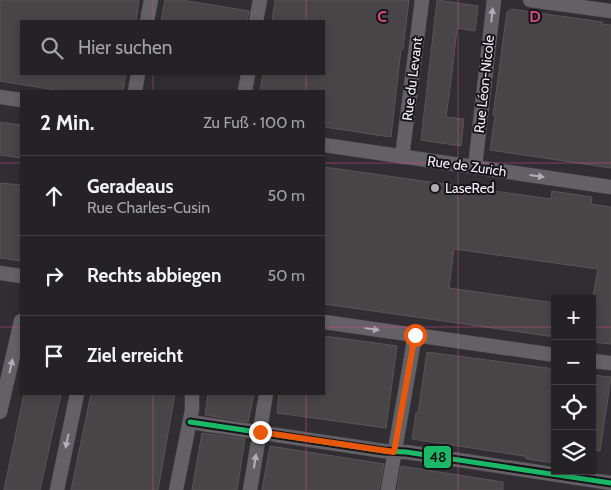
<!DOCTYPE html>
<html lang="de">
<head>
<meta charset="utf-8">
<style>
	body { margin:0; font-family:Cabin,sans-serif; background:#2c2a2e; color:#f1f3f6 }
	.controls { position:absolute; right:15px; bottom:15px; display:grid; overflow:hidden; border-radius:0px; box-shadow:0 2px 8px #0003 }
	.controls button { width:45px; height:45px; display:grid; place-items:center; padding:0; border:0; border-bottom:1px solid #413f43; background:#242226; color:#f1f3f6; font:25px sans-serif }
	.stop { position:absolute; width:15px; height:15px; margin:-11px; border:4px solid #ea580c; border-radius:50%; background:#fff }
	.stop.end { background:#ea580c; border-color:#fff; box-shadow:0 1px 5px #0008 }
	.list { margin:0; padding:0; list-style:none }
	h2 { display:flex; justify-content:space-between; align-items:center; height:65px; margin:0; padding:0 20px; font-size:21px }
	h2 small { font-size:16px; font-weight:400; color:#a3a4a7 }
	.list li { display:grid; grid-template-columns:32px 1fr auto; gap:15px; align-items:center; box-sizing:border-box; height:80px; padding:0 20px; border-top:1px solid #413f43 }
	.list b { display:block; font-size:19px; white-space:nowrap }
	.list p { margin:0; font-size:16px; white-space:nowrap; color:#a3a4a7 }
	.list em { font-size:16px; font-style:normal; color:#a3a4a7 }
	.icon { flex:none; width:28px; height:28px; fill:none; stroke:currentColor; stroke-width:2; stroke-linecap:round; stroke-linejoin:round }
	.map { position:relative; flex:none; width:611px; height:490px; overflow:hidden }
	.search { position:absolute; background:#242226; box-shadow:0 2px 8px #0003; left:20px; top:20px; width:305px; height:55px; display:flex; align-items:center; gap:12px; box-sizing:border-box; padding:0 18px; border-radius:0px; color:#a3a4a7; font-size:19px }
	.panel { position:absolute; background:#242226; box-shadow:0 2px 8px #0003; left:20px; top:90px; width:305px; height:305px; border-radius:0px }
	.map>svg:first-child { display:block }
	.building { fill:#484546; stroke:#595556 }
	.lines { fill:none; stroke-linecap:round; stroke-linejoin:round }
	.street-casing { stroke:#4c494f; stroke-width:15 }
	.street { stroke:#636166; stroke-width:14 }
	.bus-1-casing { stroke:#171419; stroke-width:9 }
	.bus-1 { stroke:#1ab867; stroke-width:5 }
	.oneway { fill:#b1afb5 }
	.route { stroke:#ea580c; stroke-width:6 }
	.grid { fill:none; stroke:#ce4e82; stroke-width:1; stroke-opacity:0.55 }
	.poi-dot { fill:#adaab1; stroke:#171419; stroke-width:2 }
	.labels { text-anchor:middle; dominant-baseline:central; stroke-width:4; stroke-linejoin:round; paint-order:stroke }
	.street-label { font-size:14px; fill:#f1eef5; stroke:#171419 }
	.poi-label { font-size:14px; fill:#f1eef5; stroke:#171419; text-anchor:start }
	.grid-label { font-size:16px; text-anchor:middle; font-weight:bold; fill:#ce4e82; stroke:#171419; stroke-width:4; stroke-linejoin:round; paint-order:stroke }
	.line-badge { stroke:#171419; stroke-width:2 }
	.pale-badge-label { font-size:14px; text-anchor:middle; font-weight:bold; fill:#111 }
</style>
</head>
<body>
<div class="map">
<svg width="611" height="490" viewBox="0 0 611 490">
	<rect width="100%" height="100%" fill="#302d33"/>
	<path class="building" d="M0,0H139L136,21H21V74H126L123,91H61L0,81Z
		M165,0H182L249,11L247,21H161Z
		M275,0H409L403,49H401L391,137L324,127V91H260L263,74H324V21H272Z
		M437,0L478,6L475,31L457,28L452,73L446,117L464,119L461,146L421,140Z
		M511,9L602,22V24L611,25V168L490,150L495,115H493L507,12Z
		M0,122L21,125V158L0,155Z
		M324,167L551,199L552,191L592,197L591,204L611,207V344L592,342V302L598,269L454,249L449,288L555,303V337L324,304Z
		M0,183L21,185V261L0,258Z
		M324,336L397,346L386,428L277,413L279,394H324Z
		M427,352L555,369V463L527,459L524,456L412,439L416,413H418Z
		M592,375L611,377L600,451L592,450Z
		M24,394H61L40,490H4Z
		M91,394H175L158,490H71Z
		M208,394H254L248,422L205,415Z
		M202,433L245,439L237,490H192Z
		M270,446L384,464L379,490H262Z
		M401,466L503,482V490H397Z"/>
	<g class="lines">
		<defs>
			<path id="street" d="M530,0L611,11
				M147,21L151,0
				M256,21L260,0
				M135,91L138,74
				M245,91L248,74
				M0,97L21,100
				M324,145L611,187
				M402,157L422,0
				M475,167L494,0
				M0,273L21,276
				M324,322L555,355
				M592,361L611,363
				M0,412L21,321
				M190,422L384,451L406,452L611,483
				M57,490L77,394
				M176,490L192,410V394
				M250,490L266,394
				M388,490L415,335"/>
		</defs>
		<use href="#street" class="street-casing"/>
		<use href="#street" class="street"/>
		<defs>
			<path id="bus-1" d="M190,422L384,451L406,452L611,483"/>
		</defs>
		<use href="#bus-1" class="bus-1-casing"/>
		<use href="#bus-1" class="bus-1"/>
	</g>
	<defs><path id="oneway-solid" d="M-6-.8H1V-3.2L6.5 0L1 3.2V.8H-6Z" transform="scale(1.25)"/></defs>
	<g class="oneway">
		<use href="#oneway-solid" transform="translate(492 15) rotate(-84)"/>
		<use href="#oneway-solid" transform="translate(537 176) rotate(8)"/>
		<use href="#oneway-solid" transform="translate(372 329) rotate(8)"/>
		<use href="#oneway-solid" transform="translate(11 366) rotate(-77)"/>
		<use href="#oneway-solid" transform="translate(67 441) rotate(102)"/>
		<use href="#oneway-solid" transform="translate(255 461) rotate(-81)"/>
	</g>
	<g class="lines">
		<path class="route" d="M260,432L394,452L415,335"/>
	</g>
	<path class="grid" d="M153,0V21M306,0V21M458,0V490M153,74V91M306,74V91M0,163H21M324,163H611M0,327H21M324,327H555M592,327H611M153,394V490M306,394V490"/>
	<circle class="poi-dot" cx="435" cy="188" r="5"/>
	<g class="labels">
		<g class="street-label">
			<text transform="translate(412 79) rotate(-83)">Rue du Levant</text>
			<text transform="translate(484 84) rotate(-84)">Rue Léon-Nicole</text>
			<text transform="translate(467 166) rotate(8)">Rue de Zurich</text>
		</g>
		<g class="poi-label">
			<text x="445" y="188">LaseRed</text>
		</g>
	</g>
	<g class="grid-label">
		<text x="382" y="22">C</text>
		<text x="535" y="22">D</text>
	</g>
	<rect class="line-badge" x="423" y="445" width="29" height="24" rx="5" fill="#1ab867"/>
	<g class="pale-badge-label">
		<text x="438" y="462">48</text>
	</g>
</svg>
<div class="controls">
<button>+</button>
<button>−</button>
<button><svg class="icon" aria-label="locate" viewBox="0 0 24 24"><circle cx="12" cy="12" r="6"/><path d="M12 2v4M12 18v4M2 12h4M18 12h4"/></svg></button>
<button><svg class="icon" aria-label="layers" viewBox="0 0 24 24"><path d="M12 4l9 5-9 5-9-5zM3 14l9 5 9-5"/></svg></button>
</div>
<div class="stop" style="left:415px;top:335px"></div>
<div class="stop end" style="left:260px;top:432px"></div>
<div class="search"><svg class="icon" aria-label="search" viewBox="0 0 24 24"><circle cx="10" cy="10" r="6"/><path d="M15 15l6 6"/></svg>Hier suchen</div>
<section class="panel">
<h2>2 Min.<small>Zu Fuß · 100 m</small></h2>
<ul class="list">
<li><svg class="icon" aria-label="ahead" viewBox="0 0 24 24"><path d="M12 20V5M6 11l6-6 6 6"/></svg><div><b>Geradeaus</b><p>Rue Charles-Cusin</p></div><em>50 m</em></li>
<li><svg class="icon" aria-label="right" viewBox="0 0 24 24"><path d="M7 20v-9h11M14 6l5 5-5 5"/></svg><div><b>Rechts abbiegen</b></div><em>50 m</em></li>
<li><svg class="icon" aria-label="arrive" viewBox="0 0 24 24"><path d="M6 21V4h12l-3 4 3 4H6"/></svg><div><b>Ziel erreicht</b></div></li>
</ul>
</section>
</div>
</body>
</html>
